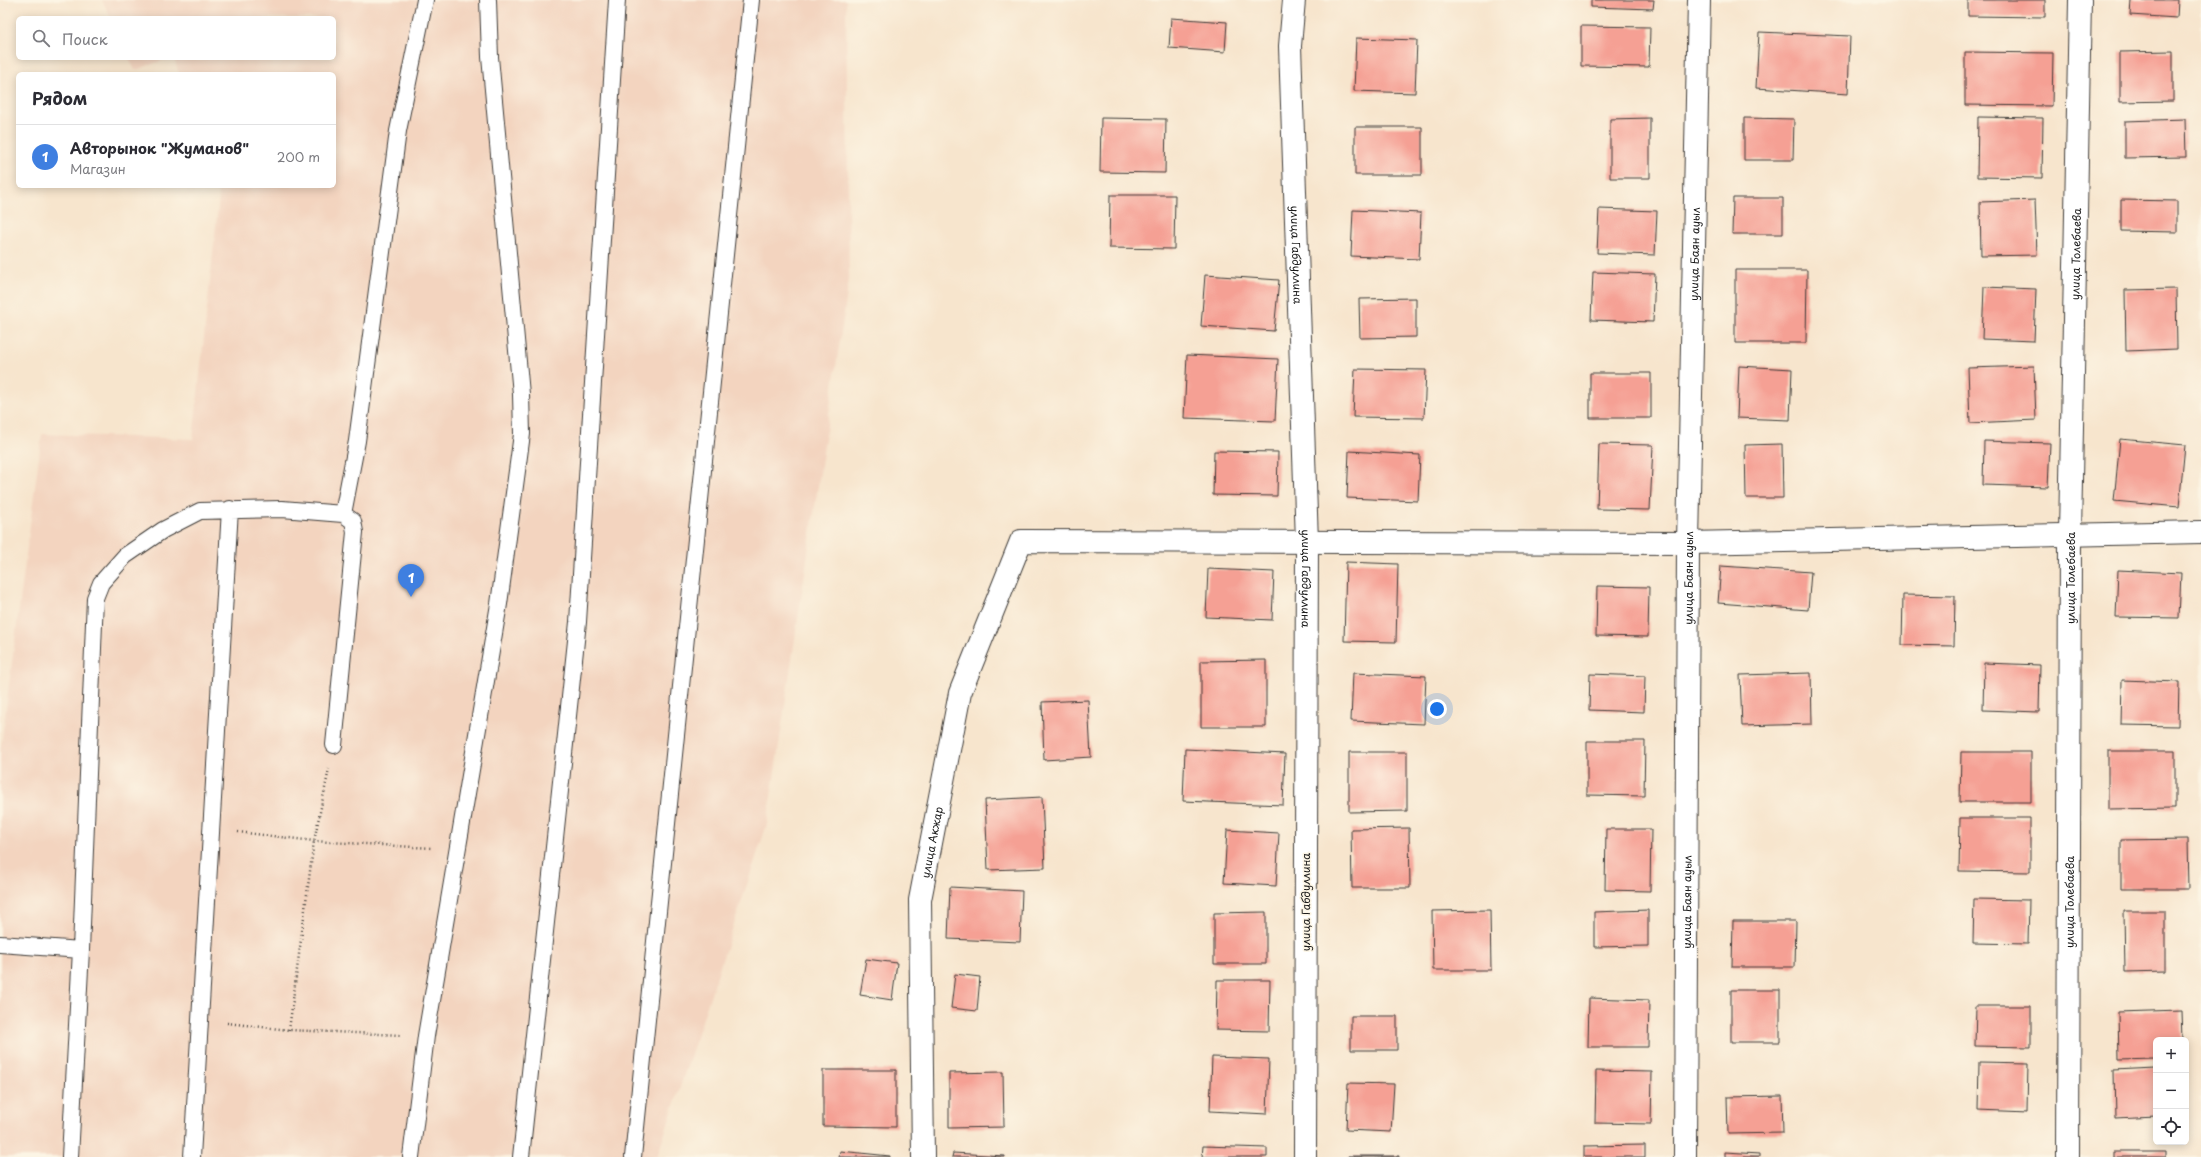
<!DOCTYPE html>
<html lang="ru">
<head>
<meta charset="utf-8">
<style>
	body { margin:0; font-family:"Playpen Sans",sans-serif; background:#f7f7f7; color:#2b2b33 }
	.controls { position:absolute; right:12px; bottom:12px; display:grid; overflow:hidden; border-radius:6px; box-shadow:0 2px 10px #0003 }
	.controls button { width:36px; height:36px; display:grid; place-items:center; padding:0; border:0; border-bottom:1px solid #e1e1e2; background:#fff; color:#2b2b33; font:20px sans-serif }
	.you { position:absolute; left:1437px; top:709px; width:14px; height:14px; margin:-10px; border:3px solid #fff; border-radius:50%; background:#1a73e8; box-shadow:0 0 0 6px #1a73e833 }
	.badge { display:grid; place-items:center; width:26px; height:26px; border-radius:50%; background:#b5179e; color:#fff; font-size:13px; font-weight:700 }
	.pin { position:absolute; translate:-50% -33px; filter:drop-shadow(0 1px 2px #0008) }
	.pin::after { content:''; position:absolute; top:21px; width:14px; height:12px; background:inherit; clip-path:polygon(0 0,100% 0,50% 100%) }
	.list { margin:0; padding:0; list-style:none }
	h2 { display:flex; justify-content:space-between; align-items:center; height:52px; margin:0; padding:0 16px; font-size:17px }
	h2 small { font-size:13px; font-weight:400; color:#7c7c81 }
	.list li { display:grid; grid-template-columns:26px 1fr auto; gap:12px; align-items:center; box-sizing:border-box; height:64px; padding:0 16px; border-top:1px solid #e1e1e2 }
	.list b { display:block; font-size:15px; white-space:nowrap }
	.list p { margin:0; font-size:13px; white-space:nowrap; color:#7c7c81 }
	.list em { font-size:13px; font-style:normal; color:#7c7c81 }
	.icon { flex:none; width:22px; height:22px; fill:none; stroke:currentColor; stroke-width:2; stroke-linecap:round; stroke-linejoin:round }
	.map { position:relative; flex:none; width:2201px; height:1157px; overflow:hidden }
	.search { position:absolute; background:#fff; box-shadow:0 2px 10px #0003; left:16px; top:16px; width:320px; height:44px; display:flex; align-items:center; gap:10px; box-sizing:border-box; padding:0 14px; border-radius:6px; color:#7c7c81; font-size:15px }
	.panel { position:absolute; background:#fff; box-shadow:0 2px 10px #0003; left:16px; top:72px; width:320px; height:116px; border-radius:6px }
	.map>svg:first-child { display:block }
	.built { fill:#f3d4bf }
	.building { fill:#f5a094 }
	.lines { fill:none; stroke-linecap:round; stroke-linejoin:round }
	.lane-casing { stroke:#3d3a37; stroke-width:18 }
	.street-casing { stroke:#3d3a37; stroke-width:24 }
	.path { stroke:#3d3a37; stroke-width:2.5; stroke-dasharray:1 3; stroke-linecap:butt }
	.lane { stroke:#fff; stroke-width:16 }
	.street { stroke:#fff; stroke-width:22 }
	.labels { text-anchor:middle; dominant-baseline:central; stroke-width:3; stroke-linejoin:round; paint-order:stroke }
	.street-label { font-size:11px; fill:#1c1c1c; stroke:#fcf5e5 }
</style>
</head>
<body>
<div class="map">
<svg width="2201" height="1157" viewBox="0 0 2201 1157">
	<rect width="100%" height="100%" fill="#fcf5e5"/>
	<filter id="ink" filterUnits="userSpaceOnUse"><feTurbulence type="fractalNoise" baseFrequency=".025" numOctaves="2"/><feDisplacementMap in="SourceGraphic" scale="8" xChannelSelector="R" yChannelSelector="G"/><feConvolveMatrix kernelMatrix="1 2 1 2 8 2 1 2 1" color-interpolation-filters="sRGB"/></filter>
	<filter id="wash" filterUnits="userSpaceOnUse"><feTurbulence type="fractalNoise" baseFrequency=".012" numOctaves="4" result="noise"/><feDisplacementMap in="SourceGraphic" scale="16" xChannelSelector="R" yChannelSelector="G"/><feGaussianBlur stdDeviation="0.9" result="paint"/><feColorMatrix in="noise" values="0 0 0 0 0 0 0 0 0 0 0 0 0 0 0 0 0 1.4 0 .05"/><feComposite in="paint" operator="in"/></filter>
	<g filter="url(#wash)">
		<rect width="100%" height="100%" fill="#f7e5cd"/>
		<path class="built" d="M102,0H846L849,280L767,824L657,1157H0V754L42,434L193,439L219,198L215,186H334V74H179L174,58H334V18H111Z
			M129,58H169L135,70Z"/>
		<g id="blocks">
			<path class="building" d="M1591,0H1654L1653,9L1591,7Z
				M1968,0H2045V17L1968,16Z
				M2131,0H2178L2177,18L2130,15Z
				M1171,18L1227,22L1225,52L1169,48Z
				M1581,26L1650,27L1649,67L1581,66Z
				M1759,32L1850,36L1848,94L1756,88Z
				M1356,38L1417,40L1415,93L1354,91Z
				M2173,51V101L2120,102V52Z
				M1965,52L2053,53L2052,106L1965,105Z
				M1978,117L2043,118L2042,178L1977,177Z
				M1101,118L1166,119L1165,173L1100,172Z
				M1650,118V178H1610V119Z
				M1744,118L1794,119L1793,160H1744Z
				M2185,119L2186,157L2125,158V121Z
				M1355,127H1422V175H1355Z
				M1110,195H1175L1174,249L1109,248Z
				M1733,198H1783V234H1732Z
				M2035,200L2037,255L1981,256L1980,202Z
				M2121,200L2177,201V232L2121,231Z
				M1599,209L1657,211L1655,255L1597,253Z
				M1353,210L1421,213L1419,259L1351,256Z
				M1735,270H1807L1806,343H1735Z
				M1593,272L1655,274L1653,322L1591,320Z
				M1205,275L1279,280L1274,331L1201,326Z
				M1984,287L2036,289L2034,341L1982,339Z
				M2176,289L2177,349L2126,351L2125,290Z
				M1416,298V337L1360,338L1359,299Z
				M1187,355L1278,359L1275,421L1184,418Z
				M1739,366L1792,369L1790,420L1737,418Z
				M2034,366L2036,420L1970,423L1968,368Z
				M1355,369L1426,370L1424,418L1353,417Z
				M1590,373H1651V418H1590Z
				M2120,439L2185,445L2179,507L2114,501Z
				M1984,441L2050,443L2048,487L1983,485Z
				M1599,444L1653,445L1650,510L1597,509Z
				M1782,444L1783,498H1746L1745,445Z
				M1214,451L1278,452L1277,496L1213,495Z
				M1349,451L1420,455L1418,501L1347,498Z
				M1346,562L1398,564L1396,642L1344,641Z
				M1721,566L1811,572L1808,610L1718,603Z
				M1208,569L1274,572L1272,620L1206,617Z
				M2118,570L2181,573L2179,618L2116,617Z
				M1597,586L1649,587L1648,637L1596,636Z
				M1903,595L1955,596L1954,646L1902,645Z
				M1266,660V727H1201V661Z
				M1984,663L2040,665L2039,712L1983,710Z
				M1353,673L1426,676L1424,724L1351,721Z
				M1811,673L1812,724L1742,726L1740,675Z
				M1590,674L1645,676L1644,712L1589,710Z
				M2122,680L2179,682L2178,726L2121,725Z
				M1088,700L1091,757L1044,760L1042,702Z
				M1587,741H1645L1644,796L1587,795Z
				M1185,749L1285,754L1283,805L1183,801Z
				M2108,751H2175V808L2108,809Z
				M1349,752H1407V811L1349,812Z
				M1961,752H2031V802H1960Z
				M1042,797L1045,868L988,870L985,800Z
				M1960,818H2030V872L1959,871Z
				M1409,828L1410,888H1352L1351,829Z
				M1606,829H1651L1650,891L1605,890Z
				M1227,830L1279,833L1276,886L1224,883Z
				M2188,839L2189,889H2121V840Z
				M950,887L1022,891L1020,942L948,939Z
				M1974,899L2029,900L2028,944L1973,943Z
				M1490,910L1491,970H1433L1432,911Z
				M1648,910V946L1594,947V912Z
				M2124,911H2165V971L2125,972Z
				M1266,912V964H1214V913Z
				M1733,921H1796L1795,967H1732Z
				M866,959L897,963L892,1000L860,995Z
				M955,974L980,977L977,1011L951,1008Z
				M1217,980H1270L1269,1031L1216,1030Z
				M1731,990H1780V1042H1731Z
				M1589,998L1649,1000L1648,1047H1588Z
				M1976,1006H2031V1047L1975,1046Z
				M2181,1010L2182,1040H2156V1059L2119,1060L2118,1012Z
				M1351,1016H1397V1050H1351Z
				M1212,1057L1269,1059L1267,1114L1210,1111Z
				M1979,1062L2028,1063L2027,1112L1978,1110Z
				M2156,1068V1116L2115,1118L2114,1070Z
				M823,1070H896V1127L823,1126Z
				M1596,1071L1652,1072L1651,1124L1595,1123Z
				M1003,1072L1004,1127L949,1128V1073Z
				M1348,1083L1394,1084L1391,1132L1346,1130Z
				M1782,1096L1783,1133L1728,1134L1727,1097Z
				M1645,1145V1157H1584V1146Z
				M1203,1146L1267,1148V1157H1202Z
				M840,1151L890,1156V1157H839Z
				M2115,1151H2166V1157H2115Z
				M1725,1152L1759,1154V1157H1725Z
				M953,1153L1005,1156V1157H952Z
				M1348,1156H1399V1157H1348Z"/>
		</g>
	</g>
	<g filter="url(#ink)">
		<use href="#blocks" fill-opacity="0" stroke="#3d3a37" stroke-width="1"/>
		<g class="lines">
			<defs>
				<path id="lane" d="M343,514L357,441L398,131L425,0
					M0,944L81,950
					M70,1157L81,950L95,598L101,583L125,556L163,530L200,511L282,509L343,514L353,521L355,532L334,745
					M192,1157L230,509
					M411,1157L426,1036L499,604L522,434L521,394L490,57L488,0
					M521,1157L578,622L617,0
					M633,1157L751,0"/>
				<g id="street">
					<path id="s1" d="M1294,0L1290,46L1307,542L1305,1157"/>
					<path id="s2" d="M923,1157L920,900L960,693L1021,541L1688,543L2201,532"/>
					<path id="s3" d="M1685,1157L1688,543L1699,0"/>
					<path id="s4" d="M2068,1157L2070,534L2080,0"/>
				</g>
			</defs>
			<use href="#lane" class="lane-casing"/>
			<use href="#street" class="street-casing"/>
			<path class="path" d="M238,832L314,841L432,848
				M227,1023L289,1030L401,1035
				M289,1030L314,841L329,769"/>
			<use href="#lane" class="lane"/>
			<use href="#street" class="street"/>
		</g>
	</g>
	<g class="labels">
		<g class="street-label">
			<text stroke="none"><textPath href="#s1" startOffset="255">улица Габдуллина</textPath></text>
			<text stroke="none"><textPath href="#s3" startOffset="903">улица Баян ауыл</textPath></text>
			<text stroke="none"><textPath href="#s4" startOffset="903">улица Толебаева</textPath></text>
			<text stroke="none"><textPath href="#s1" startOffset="579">улица Габдуллина</textPath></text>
			<text stroke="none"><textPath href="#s3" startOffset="579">улица Баян ауыл</textPath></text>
			<text stroke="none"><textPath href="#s4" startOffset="579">улица Толебаева</textPath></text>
			<text stroke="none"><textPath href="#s2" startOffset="316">улица Акжар</textPath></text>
			<text transform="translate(1305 902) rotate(-90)">улица Габдуллина</text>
			<text stroke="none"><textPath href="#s3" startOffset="255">улица Баян ауыл</textPath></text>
			<text stroke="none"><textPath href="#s4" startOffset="255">улица Толебаева</textPath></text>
		</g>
	</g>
</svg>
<div class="controls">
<button>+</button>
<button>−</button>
<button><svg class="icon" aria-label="locate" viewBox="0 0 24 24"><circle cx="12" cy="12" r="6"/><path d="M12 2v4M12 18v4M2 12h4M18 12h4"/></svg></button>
</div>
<div class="you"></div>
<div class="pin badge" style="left:411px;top:597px;background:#3f7fe0">1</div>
<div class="search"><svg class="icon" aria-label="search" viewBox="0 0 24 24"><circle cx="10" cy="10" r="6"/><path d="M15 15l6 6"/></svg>Поиск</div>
<section class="panel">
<h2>Рядом<small></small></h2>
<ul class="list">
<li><span class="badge" style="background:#3f7fe0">1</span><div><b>Авторынок &quot;Жуманов&quot;</b><p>Магазин</p></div><em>200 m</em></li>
</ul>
</section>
</div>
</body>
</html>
